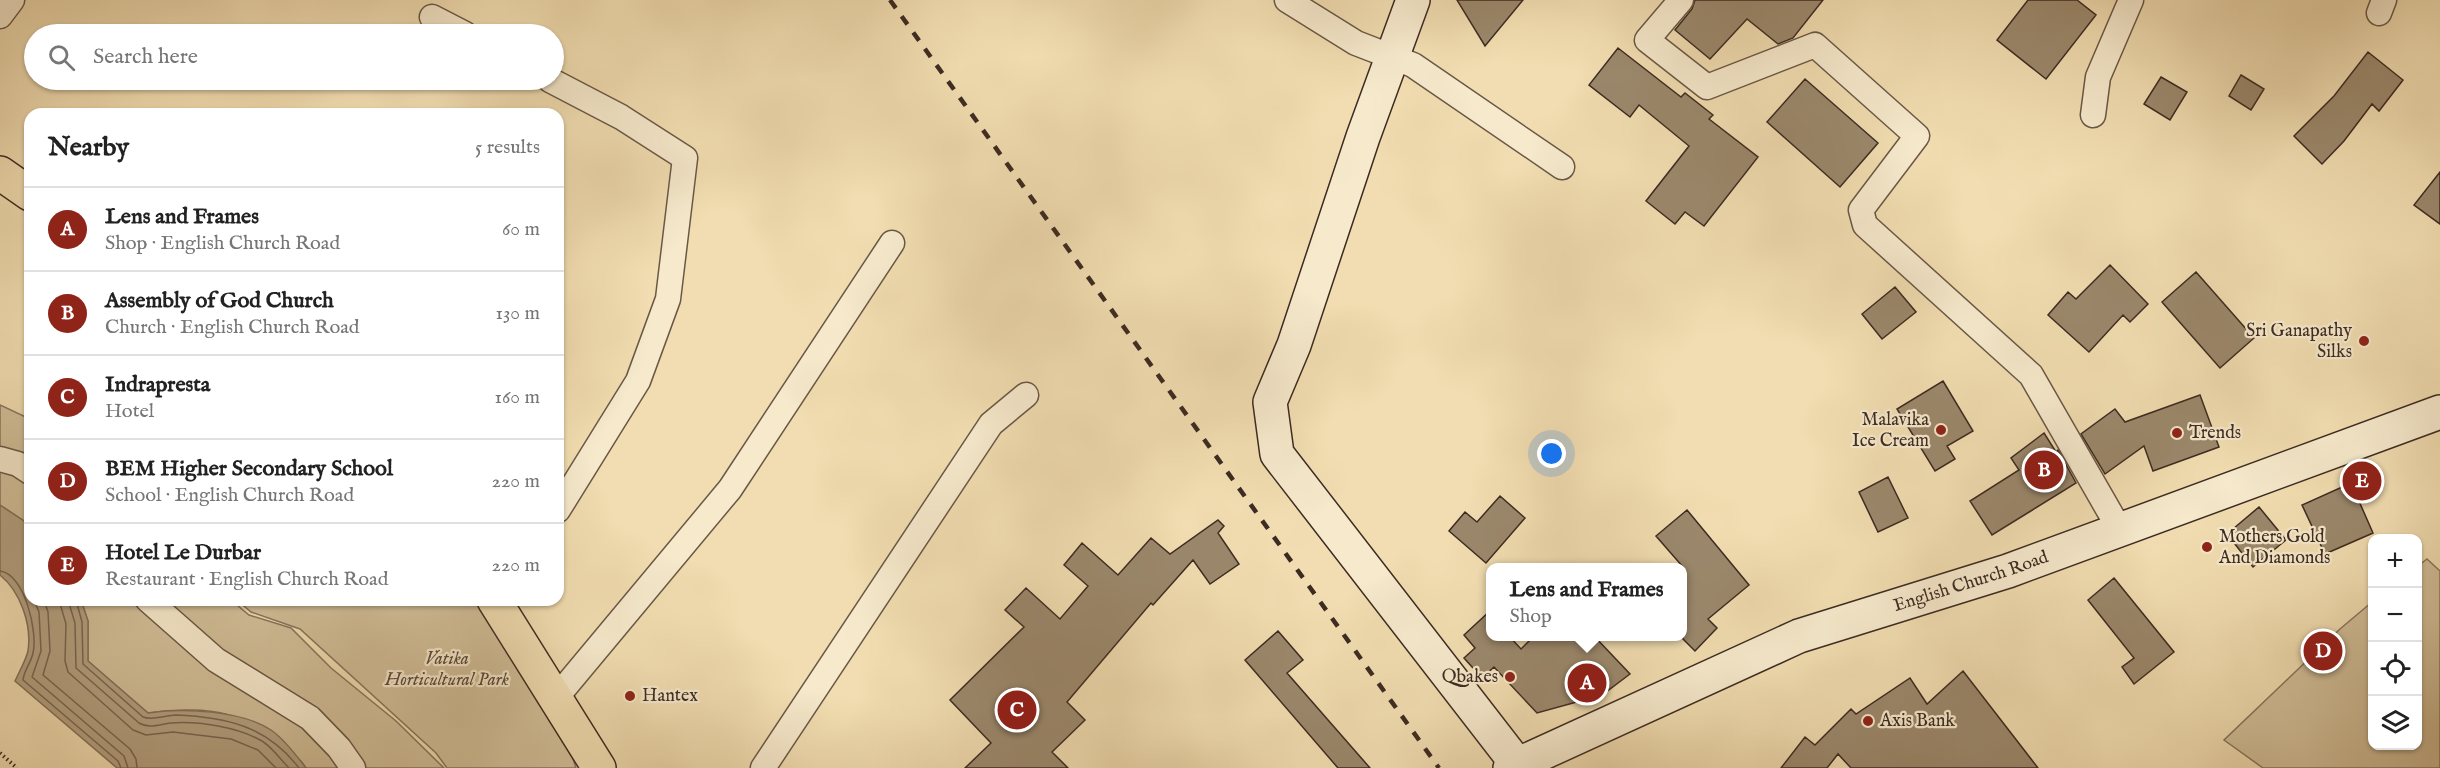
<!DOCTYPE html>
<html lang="en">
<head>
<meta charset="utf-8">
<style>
	body { margin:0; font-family:"IM FELL English",serif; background:#f6f6f6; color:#222 }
	.controls { position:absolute; right:18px; bottom:18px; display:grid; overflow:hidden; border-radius:12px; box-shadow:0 2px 4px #0004 }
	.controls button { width:54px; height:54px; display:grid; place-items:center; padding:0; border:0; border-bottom:2px solid #e0e0e0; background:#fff; color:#222; font:30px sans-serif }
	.you { position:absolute; left:1552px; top:454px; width:21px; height:21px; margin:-15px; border:4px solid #fff; border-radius:50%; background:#1a73e8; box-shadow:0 0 0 9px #1a73e833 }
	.badge { display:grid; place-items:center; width:39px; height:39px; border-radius:50%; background:#8f2418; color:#fff; font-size:20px; font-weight:700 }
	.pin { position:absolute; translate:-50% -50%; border:3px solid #fff; box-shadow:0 2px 6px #0006 }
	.popup { position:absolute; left:1486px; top:563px; width:201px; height:78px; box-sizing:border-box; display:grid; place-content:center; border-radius:12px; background:#fff; filter:drop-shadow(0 2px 4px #0005); font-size:20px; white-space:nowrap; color:#767676 }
	.popup b { font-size:22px; color:#222 }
	.popup::after { content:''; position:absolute; left:50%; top:100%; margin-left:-12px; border:12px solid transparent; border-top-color:#fff }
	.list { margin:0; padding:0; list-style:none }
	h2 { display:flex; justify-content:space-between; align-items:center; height:78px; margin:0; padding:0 24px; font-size:26px }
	h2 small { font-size:20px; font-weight:400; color:#767676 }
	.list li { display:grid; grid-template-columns:39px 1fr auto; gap:18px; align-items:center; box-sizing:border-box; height:84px; padding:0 24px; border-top:2px solid #e0e0e0 }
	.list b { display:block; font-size:22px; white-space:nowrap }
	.list p { margin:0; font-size:20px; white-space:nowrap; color:#767676 }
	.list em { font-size:20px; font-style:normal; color:#767676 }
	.icon { flex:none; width:33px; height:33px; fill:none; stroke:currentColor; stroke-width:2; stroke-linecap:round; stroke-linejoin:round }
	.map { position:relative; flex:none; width:2440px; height:768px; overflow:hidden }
	.search { position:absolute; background:#fff; box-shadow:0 2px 4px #0004; left:24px; top:24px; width:540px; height:66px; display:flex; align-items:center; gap:15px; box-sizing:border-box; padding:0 21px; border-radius:33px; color:#767676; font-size:22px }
	.panel { position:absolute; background:#fff; box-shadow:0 2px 4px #0004; left:24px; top:108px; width:540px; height:498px; border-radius:18px }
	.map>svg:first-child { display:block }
	.green { fill:#d2bf99; stroke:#88755e; stroke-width:1.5 }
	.water { fill:#b4a080; stroke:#84715a; stroke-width:1.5 }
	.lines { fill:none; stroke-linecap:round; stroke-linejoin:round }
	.shore { stroke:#786651; stroke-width:1.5 }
	.building { fill:#9b886c; stroke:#3d2b22; stroke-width:1.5 }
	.street-casing { stroke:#6a5846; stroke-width:27 }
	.secondary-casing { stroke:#3d2b22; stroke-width:36 }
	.primary-casing { stroke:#3d2b22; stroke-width:36 }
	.path { stroke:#3d2b22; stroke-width:4; stroke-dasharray:1.5 3; stroke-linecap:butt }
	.street { stroke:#f6e9cc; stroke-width:24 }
	.secondary { stroke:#f6e9cc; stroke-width:33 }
	.primary { stroke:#f1ddb1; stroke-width:33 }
	.rail { stroke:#3d2b22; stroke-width:4.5; stroke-dasharray:10 10; stroke-linecap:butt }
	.poi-dot { fill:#8f2418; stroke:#f6e9cc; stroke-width:2 }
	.labels { text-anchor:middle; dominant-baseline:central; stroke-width:4.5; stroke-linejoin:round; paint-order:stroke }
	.poi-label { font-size:18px; fill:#3d2b22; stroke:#f6e9cc; text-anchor:start }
	.street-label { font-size:18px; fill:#3d2b22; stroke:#f6e9cc }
	.park-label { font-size:18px; font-style:italic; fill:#5b493a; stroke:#f6e9cc }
</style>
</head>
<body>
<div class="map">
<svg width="2440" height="768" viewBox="0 0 2440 768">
	<rect width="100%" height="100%" fill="#f1ddb1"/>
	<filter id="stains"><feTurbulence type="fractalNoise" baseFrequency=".00333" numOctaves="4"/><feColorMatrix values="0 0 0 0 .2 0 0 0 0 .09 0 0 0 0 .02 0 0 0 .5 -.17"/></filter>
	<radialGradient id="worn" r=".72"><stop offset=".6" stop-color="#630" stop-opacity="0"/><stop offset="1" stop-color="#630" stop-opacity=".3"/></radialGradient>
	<path class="green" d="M0,405L30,419V525L0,505Z
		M2427,559L2440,571V768H2263L2224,740L2340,629L2372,602V746H2418V566Z
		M81,600H231L249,615L291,628L331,668L396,721L444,768H306L301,761C281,747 261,730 239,719C216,707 173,709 148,713L88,661V621Z
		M237,600H487L568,743L576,768H447L436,753L300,629L251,612Z"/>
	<path class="water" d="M0,505L30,525V600H81L88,621V661L148,713C182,708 241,710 271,730C284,739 297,756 306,768H117L15,681C19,672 26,660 28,651C32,624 20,591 0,575Z"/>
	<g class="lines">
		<path class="shore" d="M0,571C25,574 38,633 33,653C31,663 24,670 23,680L118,761L121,768
			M34,600L39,612L41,651L32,677L124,756L128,768
			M44,600L48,612L50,651L43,675L130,749L136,759L137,768
			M59,600L66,624L65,661L68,672L133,730L146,735L173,732L231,739L258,750L276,768
			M68,600L75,623L76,668L139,723C149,729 160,724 171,723C199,721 238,727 262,741C272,747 281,760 289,768
			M76,600L82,622L83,664L143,717C153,721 165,715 176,715C226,717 267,726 299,768"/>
	</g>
	<path class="building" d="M1457,0H1523L1485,46Z
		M1695,0H1823L1793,38L1778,44L1747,19L1710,59L1675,30L1692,9Z
		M2028,0H2077L2096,15L2046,79L1997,40Z
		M1618,48L1681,97L1685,93L1713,115L1709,119L1758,157L1704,226L1685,212L1675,224L1646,201L1689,146L1639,105L1630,117L1589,85Z
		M2368,52L2403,80L2379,111L2372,104L2344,141L2322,164L2294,136L2334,96Z
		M2241,75L2264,89L2251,110L2229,96Z
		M2161,77L2187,92L2170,120L2144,104Z
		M1805,79L1878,143L1840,187L1767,122Z
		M2440,172V224L2414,205Z
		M2110,265L2148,304L2130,322L2123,315L2089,352L2048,315L2068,292L2076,299Z
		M2196,272L2254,338L2220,368L2162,302Z
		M1895,287L1916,312L1882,339L1862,314Z
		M1943,381L1973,431L1947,446L1955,459L1935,471L1897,409Z
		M2200,395L2219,447L2153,471L2144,446L2105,474L2081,434L2115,409L2125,422Z
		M2044,433L2056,452L2058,450L2076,483L1992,535L1970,501L2019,470L2011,458Z
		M1888,477L1908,518L1878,532L1859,492Z
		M2351,483L2373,533L2325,554L2302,505Z
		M1500,496L1525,518L1486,563L1449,531L1465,512L1477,522Z
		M2259,507L2286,540L2253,567L2227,534Z
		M1687,510L1749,585L1708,619L1717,628L1695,651L1683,639V567L1656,536Z
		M1218,520L1224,526L1218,533L1239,564L1210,584L1193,560L1153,605L1151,603L1067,702L1085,720L1052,752L1068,768H965L991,743L950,700L1024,627L1005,610L1026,588L1060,619L1088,586L1064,565L1082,543L1118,575L1151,538L1170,554Z
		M2114,578L2174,652L2134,684L2122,667L2134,658L2088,600Z
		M1491,610V636H1509L1521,649L1534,636H1594L1630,674L1602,695L1537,713L1494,667L1482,678L1464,658L1475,648L1464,635Z
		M1278,631L1303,660L1287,673L1370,768H1338L1245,660Z
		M1963,671L2038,768H1851L1838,754L1827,768H1781L1805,737L1815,745L1851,709L1856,714L1910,678L1927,704Z"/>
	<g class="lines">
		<defs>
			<path id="street" d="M1287,0L1356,43L1413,65L1562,167
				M1681,0L1647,40L1707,87L1815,45L1917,136L1861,210L1865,225L2031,375L2120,530
				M2379,13L2384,0
				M0,16L12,0
				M432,17L465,34
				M550,80L621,117L685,158L668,299L638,381L558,510
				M2093,115L2098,77L2131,0
				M0,459L18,464L30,472
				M148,600L216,660L310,718L339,748L353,768
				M555,699L730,489L892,243
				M763,768L991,424L1026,395"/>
			<g id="secondary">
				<path d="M1413,0L1363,137L1294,345L1270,402L1277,454L1517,764"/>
				<path id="s1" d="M1510,768L1799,636L2008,571L2440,412"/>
			</g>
			<path id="primary" d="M0,173L30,194
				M494,600L599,768"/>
		</defs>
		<use href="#street" class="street-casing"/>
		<use href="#secondary" class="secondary-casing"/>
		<use href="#primary" class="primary-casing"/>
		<path class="path" d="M0,753L17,768"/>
		<use href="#street" class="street"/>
		<use href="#secondary" class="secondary"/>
		<use href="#primary" class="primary"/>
		<path class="rail" d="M890,0L1439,768"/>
	</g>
	<g class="poi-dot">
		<circle cx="2364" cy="341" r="6"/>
		<circle cx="1941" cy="430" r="6"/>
		<circle cx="2177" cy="433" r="6"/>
		<circle cx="2207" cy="547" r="6"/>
		<circle cx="1510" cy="677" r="6"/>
		<circle cx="630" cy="696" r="6"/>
		<circle cx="1868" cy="721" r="6"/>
	</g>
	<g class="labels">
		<g class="poi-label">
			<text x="2352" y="331" text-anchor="end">Sri Ganapathy<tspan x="2352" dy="21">Silks</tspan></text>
			<text x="1929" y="420" text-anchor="end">Malavika<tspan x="1929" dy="21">Ice Cream</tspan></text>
			<text x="2189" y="433">Trends</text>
			<text x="2219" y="537">Mothers Gold<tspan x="2219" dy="21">And Diamonds</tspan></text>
			<text x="1498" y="677" text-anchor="end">Qbakes</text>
			<text x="642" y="696">Hantex</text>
			<text x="1880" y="721">Axis Bank</text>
		</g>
		<g class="street-label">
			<text stroke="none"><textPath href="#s1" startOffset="498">English Church Road</textPath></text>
		</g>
		<g class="park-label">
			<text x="447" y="659">Vatika<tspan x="447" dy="21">Horticultural Park</tspan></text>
		</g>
	</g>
	<rect width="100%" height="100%" filter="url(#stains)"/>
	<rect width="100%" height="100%" fill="url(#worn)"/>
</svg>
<div class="controls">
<button>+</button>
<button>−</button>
<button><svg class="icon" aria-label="locate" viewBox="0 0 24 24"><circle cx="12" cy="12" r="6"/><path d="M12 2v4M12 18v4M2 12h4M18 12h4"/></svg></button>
<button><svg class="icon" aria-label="layers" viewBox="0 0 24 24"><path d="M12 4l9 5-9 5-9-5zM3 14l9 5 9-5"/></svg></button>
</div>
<div class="you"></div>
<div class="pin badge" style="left:1587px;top:683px">A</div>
<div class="popup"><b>Lens and Frames</b>Shop</div>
<div class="pin badge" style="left:2044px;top:470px">B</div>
<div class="pin badge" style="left:1017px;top:710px">C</div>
<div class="pin badge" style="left:2323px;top:651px">D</div>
<div class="pin badge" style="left:2362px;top:481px">E</div>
<div class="search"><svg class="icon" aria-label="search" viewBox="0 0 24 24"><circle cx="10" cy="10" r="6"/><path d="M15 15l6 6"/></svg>Search here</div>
<section class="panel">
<h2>Nearby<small>5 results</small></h2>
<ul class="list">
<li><span class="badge">A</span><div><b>Lens and Frames</b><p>Shop · English Church Road</p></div><em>60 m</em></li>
<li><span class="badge">B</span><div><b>Assembly of God Church</b><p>Church · English Church Road</p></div><em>130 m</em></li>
<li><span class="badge">C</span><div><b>Indrapresta</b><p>Hotel</p></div><em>160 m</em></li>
<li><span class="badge">D</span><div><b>BEM Higher Secondary School</b><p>School · English Church Road</p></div><em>220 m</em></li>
<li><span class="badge">E</span><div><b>Hotel Le Durbar</b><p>Restaurant · English Church Road</p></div><em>220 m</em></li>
</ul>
</section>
</div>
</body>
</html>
